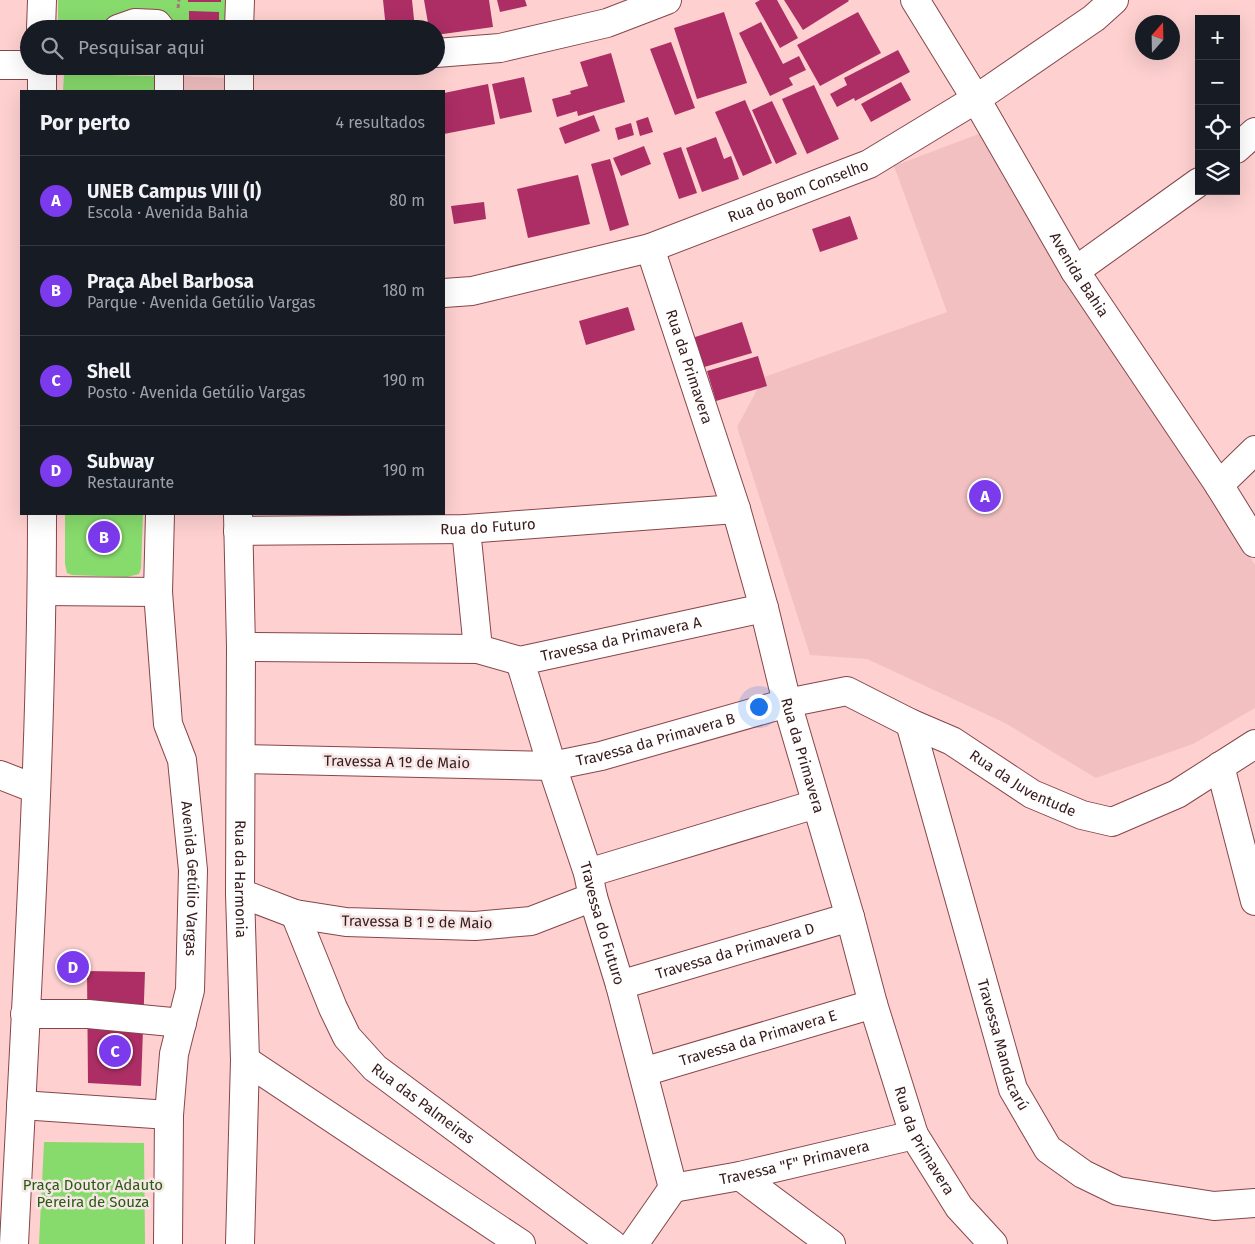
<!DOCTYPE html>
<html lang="pt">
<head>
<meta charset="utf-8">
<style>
	body { margin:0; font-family:"Fira Sans",sans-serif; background:#242831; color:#f1f3f6 }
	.controls { position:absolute; right:15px; top:15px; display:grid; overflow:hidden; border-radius:0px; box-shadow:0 5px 20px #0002 }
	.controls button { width:45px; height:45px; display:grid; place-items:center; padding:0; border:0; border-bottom:1px solid #363941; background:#171b24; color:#f1f3f6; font:25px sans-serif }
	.compass { position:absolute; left:1135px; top:15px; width:45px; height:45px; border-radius:50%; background:#171b24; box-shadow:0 5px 20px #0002; rotate:20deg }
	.you { position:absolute; left:758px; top:706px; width:18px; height:18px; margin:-12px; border:4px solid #fff; border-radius:50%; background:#1a73e8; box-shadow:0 0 0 8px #1a73e833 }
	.badge { display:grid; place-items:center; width:32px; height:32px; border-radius:50%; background:#7c3aed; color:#fff; font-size:16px; font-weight:700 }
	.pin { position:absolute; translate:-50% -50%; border:2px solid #fff; box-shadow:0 1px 5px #0006 }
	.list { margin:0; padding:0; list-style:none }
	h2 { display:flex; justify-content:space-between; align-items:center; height:65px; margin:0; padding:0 20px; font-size:21px }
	h2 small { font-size:16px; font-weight:400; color:#9ea1a6 }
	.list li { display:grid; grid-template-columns:32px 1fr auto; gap:15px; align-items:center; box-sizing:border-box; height:90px; padding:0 20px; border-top:1px solid #363941 }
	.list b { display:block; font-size:19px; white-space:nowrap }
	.list p { margin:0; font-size:16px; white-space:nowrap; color:#9ea1a6 }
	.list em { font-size:16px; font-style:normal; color:#9ea1a6 }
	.icon { flex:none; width:28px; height:28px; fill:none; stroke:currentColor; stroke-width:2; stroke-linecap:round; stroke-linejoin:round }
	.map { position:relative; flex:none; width:1255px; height:1244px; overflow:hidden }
	.search { position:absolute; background:#171b24; box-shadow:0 5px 20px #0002; left:20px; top:20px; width:425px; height:55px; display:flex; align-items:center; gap:12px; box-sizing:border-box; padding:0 18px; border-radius:28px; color:#9ea1a6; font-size:19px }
	.panel { position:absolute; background:#171b24; box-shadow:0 5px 20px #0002; left:20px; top:90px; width:425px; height:425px; border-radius:0px }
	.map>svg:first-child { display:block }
	.built { fill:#f2c0c0 }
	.green { fill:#87da6c }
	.building { fill:#ac2e65 }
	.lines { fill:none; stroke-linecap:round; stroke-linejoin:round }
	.minor-casing { stroke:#864649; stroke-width:30 }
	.path { stroke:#9e7979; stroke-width:3; stroke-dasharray:4 2.5; stroke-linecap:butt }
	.minor { stroke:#fff; stroke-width:28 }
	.labels { text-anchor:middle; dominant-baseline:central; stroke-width:5; stroke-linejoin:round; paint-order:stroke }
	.street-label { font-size:15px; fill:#371b1c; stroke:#f6e6e5 }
	.park-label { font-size:15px; fill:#275c11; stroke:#f6e6e5 }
</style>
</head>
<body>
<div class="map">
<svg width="1255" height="1244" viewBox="0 0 1255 1244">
	<rect width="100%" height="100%" fill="#fed0d0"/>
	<path class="built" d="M182,76L224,78V91H182Z
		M981,133L1255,565V708L1193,744L1096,778L1005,723L867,659L810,655L737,427L764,377L947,312L894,166Z"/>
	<path class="green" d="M58,0H233V29H174L172,23L129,18L104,29H58Z
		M64,74L154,76V91H63Z
		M65,514H143L141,568L139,574L127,577L72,575L67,573L65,564Z
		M44,1142L144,1143L145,1244H39Z"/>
	<path class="building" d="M188,0H221V2H188Z
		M383,0H412L415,29H386Z
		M424,0H489L493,27L436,35V29H429Z
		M497,0H525L527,6L500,12Z
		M760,0H777L798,38L780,48L755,3Z
		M784,0H848L849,1L803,30Z
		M189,11L219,12V29H189Z
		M724,12L747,83L697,99L674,28Z
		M858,12L881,53L820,86L797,45Z
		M761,22L783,64L799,56L806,70L789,78L793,85L770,96L739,33Z
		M671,42L695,108L675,115L650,49Z
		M898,50L910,72L855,101L854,98L837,107L830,94L847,85L844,78Z
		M611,53L625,102L578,116L577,111L557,117L552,99L571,94L570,91L588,86L580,62Z
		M524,77L532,112L500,119L492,84Z
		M901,82L911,100L871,122L861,104Z
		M488,84L495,124L444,134V93Z
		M814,85L839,139L807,154L782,99Z
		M745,100L772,163L743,176L715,112Z
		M772,101L797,154L776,164L752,110Z
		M594,115L600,131L565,144L559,128Z
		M648,117L653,132L640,136L636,121Z
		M631,123L634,135L618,140L615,128Z
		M716,137L724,159L731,156L739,179L702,192L686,148Z
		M644,146L651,164L621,176L613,158Z
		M681,147L697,193L679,199L663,153Z
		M610,159L629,225L610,231L591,164Z
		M578,175L590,224L528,238L517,189Z
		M484,202L486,219L454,224L451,206Z
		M850,216L858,239L820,252L812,229Z
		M628,307L635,330L586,345L579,321Z
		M742,322L752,353L701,368L692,338Z
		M758,356L767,386L716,401L707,371Z
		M87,971L145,972L141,1086L88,1083Z"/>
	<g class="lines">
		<defs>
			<g id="minor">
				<path id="s1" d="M915,0L976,99L1075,271L1219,485L1255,543"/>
				<path d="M41,29L42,0"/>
				<path d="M118,29L135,23L157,24L161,29"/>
				<path d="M239,29L240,0"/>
				<path d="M436,53L500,48L607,23L667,0"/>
				<path d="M0,65H29"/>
				<path d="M239,66V91"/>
				<path d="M42,91V66"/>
				<path d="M169,91V66"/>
				<path d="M1236,149L1255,132"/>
				<path id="s2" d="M650,248L736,509L764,608L787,703L850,917L873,1004L914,1135L959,1207L993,1244"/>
				<path d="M1075,271L1199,182"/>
				<path id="s3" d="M444,293L472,291L650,248L869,164L976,99L1094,18L1114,0"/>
				<path d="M1219,485L1255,450"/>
				<path id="s4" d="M160,514L158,592L168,724L182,760L193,870L190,990L174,1054L169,1115L168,1244"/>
				<path id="s5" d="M238,514L241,647L240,893L245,1060L240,1244"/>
				<path d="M466,529L478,649"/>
				<path id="s6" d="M238,531L466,529L736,509"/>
				<path d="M42,591L158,592"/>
				<path id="s7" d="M241,647L478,649L520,661L764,608"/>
				<path id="s8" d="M520,661L552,766L588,873L593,897L620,985L673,1188"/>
				<path id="s9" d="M910,723L1013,1089L1048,1149L1083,1174L1118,1191L1214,1206L1255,1203"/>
				<path id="s10" d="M241,759L552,766L601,756L787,703L847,691L910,723L952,741L1032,794L1082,815L1112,822L1177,794L1255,744"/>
				<path d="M1220,766L1255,901"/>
				<path d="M0,775L36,789"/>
				<path d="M588,873L816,804"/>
				<path d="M240,893L295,914L346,922L475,926L531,921L593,897"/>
				<path id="s11" d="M295,914L333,1008L347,1037L375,1068L612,1244"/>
				<path id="s12" d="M620,985L850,917"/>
				<path d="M25,1014H88L182,1023"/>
				<path d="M245,1060L521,1244"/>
				<path id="s13" d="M643,1072L873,1004"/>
				<path d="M21,1105L169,1115"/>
				<path d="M740,1176L831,1244"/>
				<path id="s14" d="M673,1188L740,1176L914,1135"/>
				<path d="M14,1244C26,1001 42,757 42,514"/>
				<path d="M634,1244L673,1188"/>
			</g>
		</defs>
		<use href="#minor" class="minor-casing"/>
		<path class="path" d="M178,8L179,0"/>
		<use href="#minor" class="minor"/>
	</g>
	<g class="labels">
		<g class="street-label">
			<text stroke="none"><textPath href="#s3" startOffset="370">Rua do Bom Conselho</textPath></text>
			<text stroke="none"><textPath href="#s1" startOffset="320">Avenida Bahia</textPath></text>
			<text stroke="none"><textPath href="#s2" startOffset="125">Rua da Primavera</textPath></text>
			<text stroke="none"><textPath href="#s6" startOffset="250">Rua do Futuro</textPath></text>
			<text stroke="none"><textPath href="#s7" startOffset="384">Travessa da Primavera A</textPath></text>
			<text stroke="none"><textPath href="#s10" startOffset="418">Travessa da Primavera B</textPath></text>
			<text stroke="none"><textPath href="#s2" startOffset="530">Rua da Primavera</textPath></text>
			<text transform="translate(397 762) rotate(1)">Travessa A 1º de Maio</text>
			<text stroke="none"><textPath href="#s10" startOffset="815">Rua da Juventude</textPath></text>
			<text stroke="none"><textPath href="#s4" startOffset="368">Avenida Getúlio Vargas</textPath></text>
			<text stroke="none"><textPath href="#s5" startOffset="365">Rua da Harmonia</textPath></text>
			<text transform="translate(417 922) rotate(1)">Travessa B 1 º de Maio</text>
			<text stroke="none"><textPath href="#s8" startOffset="275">Travessa do Futuro</textPath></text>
			<text stroke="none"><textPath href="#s12" startOffset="120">Travessa da Primavera D</textPath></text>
			<text stroke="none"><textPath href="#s13" startOffset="120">Travessa da Primavera E</textPath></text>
			<text stroke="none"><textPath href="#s9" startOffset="335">Travessa Mandacarú</textPath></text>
			<text stroke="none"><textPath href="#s11" startOffset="235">Rua das Palmeiras</textPath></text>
			<text stroke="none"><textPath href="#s2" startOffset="935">Rua da Primavera</textPath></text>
			<text stroke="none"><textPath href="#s14" startOffset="124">Travessa "F" Primavera</textPath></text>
		</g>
		<g class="park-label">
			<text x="93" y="1185">Praça Doutor Adauto<tspan x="93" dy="17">Pereira de Souza</tspan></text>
		</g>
	</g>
</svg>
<div class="controls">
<button>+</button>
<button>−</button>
<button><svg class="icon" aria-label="locate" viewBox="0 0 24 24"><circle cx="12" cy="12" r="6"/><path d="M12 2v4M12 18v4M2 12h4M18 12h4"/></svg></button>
<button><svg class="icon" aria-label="layers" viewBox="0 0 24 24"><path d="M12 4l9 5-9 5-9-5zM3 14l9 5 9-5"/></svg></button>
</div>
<svg class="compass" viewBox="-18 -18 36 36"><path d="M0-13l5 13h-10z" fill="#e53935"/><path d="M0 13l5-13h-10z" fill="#9ea1a6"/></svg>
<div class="you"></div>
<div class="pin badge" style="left:985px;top:496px">A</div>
<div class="pin badge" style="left:104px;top:537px">B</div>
<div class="pin badge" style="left:115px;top:1051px">C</div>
<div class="pin badge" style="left:73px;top:967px">D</div>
<div class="search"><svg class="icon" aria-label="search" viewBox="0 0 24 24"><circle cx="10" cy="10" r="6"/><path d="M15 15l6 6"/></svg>Pesquisar aqui</div>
<section class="panel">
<h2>Por perto<small>4 resultados</small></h2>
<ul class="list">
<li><span class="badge">A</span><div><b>UNEB Campus VIII (I)</b><p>Escola · Avenida Bahia</p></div><em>80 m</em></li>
<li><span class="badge">B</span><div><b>Praça Abel Barbosa</b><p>Parque · Avenida Getúlio Vargas</p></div><em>180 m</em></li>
<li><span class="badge">C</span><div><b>Shell</b><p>Posto · Avenida Getúlio Vargas</p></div><em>190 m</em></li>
<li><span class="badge">D</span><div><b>Subway</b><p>Restaurante</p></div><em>190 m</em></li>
</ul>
</section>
</div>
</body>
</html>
